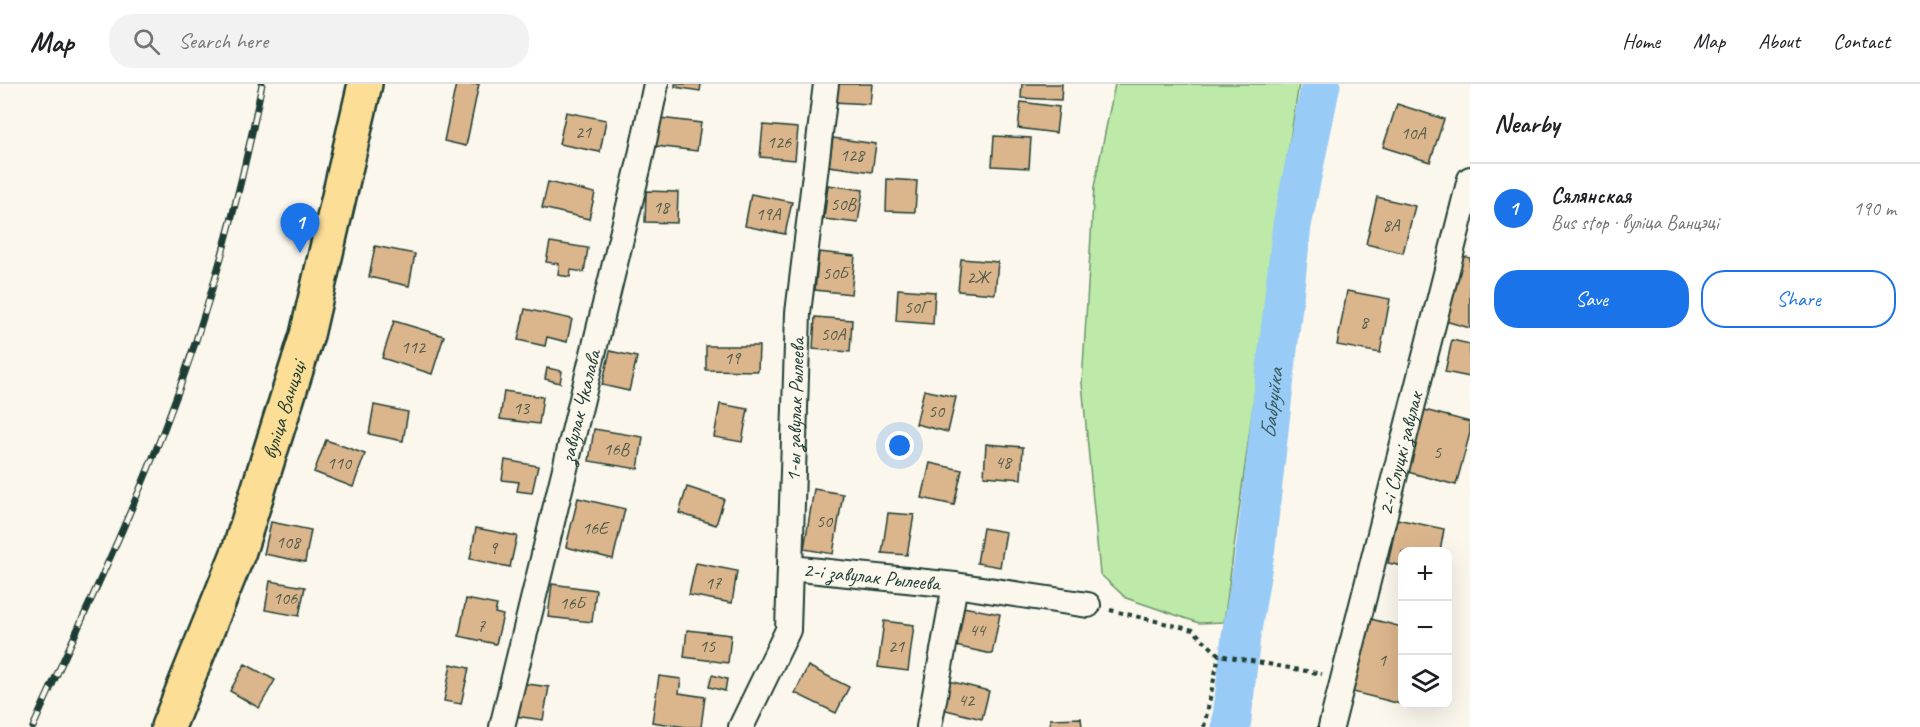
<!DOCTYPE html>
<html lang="en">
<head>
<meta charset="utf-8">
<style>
	body { margin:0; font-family:Caveat,sans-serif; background:#f2f2f2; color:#202124 }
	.controls { position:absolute; right:18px; bottom:18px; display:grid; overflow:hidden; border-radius:12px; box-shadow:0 6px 24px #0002 }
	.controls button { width:54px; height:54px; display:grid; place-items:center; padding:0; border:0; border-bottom:2px solid #e0e0e0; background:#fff; color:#202124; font:30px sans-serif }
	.you { position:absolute; left:900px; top:362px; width:21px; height:21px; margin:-15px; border:4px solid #fff; border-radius:50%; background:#1a73e8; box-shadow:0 0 0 9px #1a73e833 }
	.badge { display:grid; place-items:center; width:39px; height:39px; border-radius:50%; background:#1a73e8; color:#fff; font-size:20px; font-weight:700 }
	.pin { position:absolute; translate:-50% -50px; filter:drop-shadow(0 2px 3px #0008) }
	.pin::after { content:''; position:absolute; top:32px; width:21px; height:18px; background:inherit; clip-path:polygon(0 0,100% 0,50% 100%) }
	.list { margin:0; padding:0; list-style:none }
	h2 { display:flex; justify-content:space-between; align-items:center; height:78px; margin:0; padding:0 24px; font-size:26px }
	h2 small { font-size:20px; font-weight:400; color:#757577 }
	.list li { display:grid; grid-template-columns:39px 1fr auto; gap:18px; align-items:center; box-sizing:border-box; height:90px; padding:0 24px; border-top:2px solid #e0e0e0 }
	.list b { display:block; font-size:22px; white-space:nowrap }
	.list p { margin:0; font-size:20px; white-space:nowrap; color:#757577 }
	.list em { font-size:20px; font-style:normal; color:#757577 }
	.actions { display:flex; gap:12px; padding:18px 24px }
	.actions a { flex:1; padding:14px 0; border:2px solid #1a73e8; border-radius:24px; text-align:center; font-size:21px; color:#1a73e8 }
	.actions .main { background:#1a73e8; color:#fff }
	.icon { flex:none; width:33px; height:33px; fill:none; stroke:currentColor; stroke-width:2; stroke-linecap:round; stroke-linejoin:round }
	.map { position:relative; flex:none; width:1470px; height:643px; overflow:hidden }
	header { display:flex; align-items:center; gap:36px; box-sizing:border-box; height:84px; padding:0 30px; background:#fff; border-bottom:2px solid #e0e0e0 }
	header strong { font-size:28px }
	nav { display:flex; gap:33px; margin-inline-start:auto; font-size:21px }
	.search { width:420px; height:54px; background:#f2f2f2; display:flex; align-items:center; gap:15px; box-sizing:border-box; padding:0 21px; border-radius:24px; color:#757577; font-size:22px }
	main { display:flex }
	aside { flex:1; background:#fff }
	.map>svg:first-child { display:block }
	.green { fill:#bdeaa8; stroke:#6e946e; stroke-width:1.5 }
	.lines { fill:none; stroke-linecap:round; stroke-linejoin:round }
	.river { stroke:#98cbf6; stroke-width:39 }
	.building { fill:#dbb58c; stroke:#1f3d34; stroke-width:1.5 }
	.street-casing { stroke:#1f3d34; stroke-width:28 }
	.primary-casing { stroke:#1f3d34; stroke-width:38 }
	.path { stroke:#1f3d34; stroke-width:4; stroke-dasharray:4.5 4.5; stroke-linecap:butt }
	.street { stroke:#fbf7ec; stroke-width:24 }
	.primary { stroke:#fcde96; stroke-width:33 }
	.rail-casing { stroke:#1f3d34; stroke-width:7 }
	.rail { stroke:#fbf7ec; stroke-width:4.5; stroke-dasharray:14; stroke-linecap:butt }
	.labels { text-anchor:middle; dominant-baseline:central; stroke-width:5; stroke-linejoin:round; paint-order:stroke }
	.number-label { font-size:18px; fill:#4e5b4a }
	.street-label { font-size:21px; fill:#1f3d34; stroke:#fbf7ec }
	.water-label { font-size:22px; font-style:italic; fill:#37595b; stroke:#fbf7ec }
</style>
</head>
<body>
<header>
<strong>Map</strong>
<div class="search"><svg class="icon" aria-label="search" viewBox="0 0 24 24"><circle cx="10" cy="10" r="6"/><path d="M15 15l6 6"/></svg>Search here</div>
<nav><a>Home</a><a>Map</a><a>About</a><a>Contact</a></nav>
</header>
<main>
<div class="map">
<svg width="1470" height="643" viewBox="0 0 1470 643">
	<rect width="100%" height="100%" fill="#fbf7ec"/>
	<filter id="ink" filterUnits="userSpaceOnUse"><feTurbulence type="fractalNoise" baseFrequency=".0167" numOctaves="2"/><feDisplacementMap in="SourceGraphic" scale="12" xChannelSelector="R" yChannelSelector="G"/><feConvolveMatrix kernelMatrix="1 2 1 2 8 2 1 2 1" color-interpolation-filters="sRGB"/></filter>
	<g filter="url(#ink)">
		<path class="green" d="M1115,0H1299L1283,99L1224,538L1199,539L1126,514L1100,490L1082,299L1094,103Z"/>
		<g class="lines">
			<path class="river" id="s1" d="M1231,643L1241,552L1256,462L1292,141L1321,0"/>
		</g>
		<path class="building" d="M456,0H479L466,62L444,57Z
			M675,0H701L700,7L675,3Z
			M834,0H872L870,20L833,18Z
			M1022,0H1062L1061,16L1021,14Z
			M1021,18L1059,23L1056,49L1018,44Z
			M1397,20L1444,35L1430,78L1383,63Z
			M566,28L606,36L600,68L559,60Z
			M660,34L701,39L697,67L656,62Z
			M763,41L798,44L795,76L760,73Z
			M994,52L1031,54L1029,84L992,82Z
			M833,54L876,60L872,88L829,82Z
			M887,95L917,97L915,128L886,127Z
			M548,98L595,109L589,135L542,124Z
			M828,101L863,106L858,139L824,135Z
			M646,107L678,108L677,139L645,138Z
			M751,110L792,118L785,150L745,142Z
			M1377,113L1415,122L1403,169L1366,160Z
			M550,158L588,164L584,188L571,186L570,193L558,191L559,180L546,178Z
			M375,162L415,170L409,202L369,193Z
			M819,168L855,172L851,210L815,206Z
			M1463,172L1470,174V244L1445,237Z
			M961,175L998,178L995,210L958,207Z
			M898,205L935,208L933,240L896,237Z
			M1347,207L1390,215L1380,269L1337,261Z
			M525,225L572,235L567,258L547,253L545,262L518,256Z
			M815,233L852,236L850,268L813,265Z
			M394,237L444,252L432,290L382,274Z
			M1452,256L1470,260V293L1445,288Z
			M706,262H759L758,287L706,286Z
			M610,267L637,273L629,307L602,301Z
			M547,284L562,287L560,299L545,295Z
			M924,306L956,313L948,348L916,340Z
			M504,307L543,313L539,340L500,335Z
			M720,320L748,325L742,358L714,353Z
			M374,321L408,328L403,357L369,350Z
			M1421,325L1470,338V349L1456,401L1404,387Z
			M594,345L643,353L638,385L589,377Z
			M326,356L365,370L353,403L314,388Z
			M986,360L1023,363L1021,395L984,392Z
			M505,376L538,382L532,409L517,407L519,398L502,396Z
			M930,379L962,386L954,421L922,414Z
			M687,403L724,415L716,441L679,429Z
			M814,405L843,410L833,470L804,465Z
			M578,414L625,425L613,475L566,463Z
			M888,429L914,431L907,471L882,469Z
			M1397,435L1444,445L1440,468H1402V482L1388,479Z
			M271,438L311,446L305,478L264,470Z
			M476,444L517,452L510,483L470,475Z
			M983,444L1006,448L1000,483L977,479Z
			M696,479L737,487L732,519L689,511Z
			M270,497L305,503L299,532L265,526Z
			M552,500L596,506L592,538L548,533Z
			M466,515L497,521L495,529L503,531L496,560L459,552Z
			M963,523L1000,530L992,570L955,562Z
			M1371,535L1402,543L1401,620L1353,608Z
			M884,537L914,541L908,587L878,583Z
			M687,546L731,551L728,579L684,573Z
			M245,580L275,596L259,624L230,607Z
			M451,580L469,584L461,620L444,617Z
			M808,582L849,603L836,629L795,609Z
			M712,591L727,595L725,607L709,603Z
			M659,592L681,595L679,609L705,613L701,643H686L652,638Z
			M949,597L989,607L982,635L942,625Z
			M520,599L549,603L543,636L515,632Z
			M1081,634L1082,643H1050V635Z"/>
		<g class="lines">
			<defs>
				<g id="street">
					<path id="s2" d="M790,484L955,501L1088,521"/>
					<path id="s3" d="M502,643L639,81L656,0"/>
					<path id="s4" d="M741,643L788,546L798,229L826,0"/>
					<path d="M929,643L955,501"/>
					<path id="s5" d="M1331,643L1470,95"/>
				</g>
				<g id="primary">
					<path id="s6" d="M168,643L239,467L307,251L365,0"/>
				</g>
			</defs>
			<use href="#street" class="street-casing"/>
			<use href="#primary" class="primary-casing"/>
			<path class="path" d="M1110,526L1193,546L1219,571L1322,590
				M1204,643L1219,571"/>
			<use href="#street" class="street"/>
			<use href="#primary" class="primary"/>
			<defs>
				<path id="rail" d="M33,643C77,545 124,448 163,348C207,236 239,118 262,0"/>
			</defs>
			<use href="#rail" class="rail-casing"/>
			<use href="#rail" class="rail"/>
		</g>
	</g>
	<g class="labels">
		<g class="number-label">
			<text x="583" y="48">21</text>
			<text x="1413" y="49">10А</text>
			<text x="779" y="58">126</text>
			<text x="852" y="71">128</text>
			<text x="843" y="120">50В</text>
			<text x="661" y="123">18</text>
			<text x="768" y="130">19А</text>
			<text x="1391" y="141">8А</text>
			<text x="835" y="189">50Б</text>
			<text x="978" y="193">2Ж</text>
			<text x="916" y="223">50Г</text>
			<text x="1364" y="238">8</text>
			<text x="833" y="250">50А</text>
			<text x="413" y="263">112</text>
			<text x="732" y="274">19</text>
			<text x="521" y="324">13</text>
			<text x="936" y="327">50</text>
			<text x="616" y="365">16В</text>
			<text x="1437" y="368">5</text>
			<text x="1003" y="378">48</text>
			<text x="339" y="379">110</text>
			<text x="824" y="437">50</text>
			<text x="595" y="444">16Е</text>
			<text x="288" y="458">108</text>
			<text x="493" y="464">9</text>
			<text x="713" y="499">17</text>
			<text x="285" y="514">106</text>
			<text x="572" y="519">16Б</text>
			<text x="481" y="542">7</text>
			<text x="977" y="546">44</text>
			<text x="707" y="562">15</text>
			<text x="896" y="562">21</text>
			<text x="1382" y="576">1</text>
			<text x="966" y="616">42</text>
		</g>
		<g class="street-label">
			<text stroke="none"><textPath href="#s3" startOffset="330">завулак Чкалава</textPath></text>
			<text stroke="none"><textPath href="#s4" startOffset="328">1-ы завулак Рылеева</textPath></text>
			<text stroke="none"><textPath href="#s6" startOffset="338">вуліца Ванцэці</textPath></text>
			<text stroke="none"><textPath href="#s5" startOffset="282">2-і Слуцкі завулак</textPath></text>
			<text stroke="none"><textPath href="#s2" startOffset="82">2-і завулак Рылеева</textPath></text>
		</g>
		<g class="water-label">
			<text stroke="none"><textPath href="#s1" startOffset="326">Бабруйка</textPath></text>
		</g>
	</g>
</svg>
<div class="controls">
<button>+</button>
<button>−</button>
<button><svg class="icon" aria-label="layers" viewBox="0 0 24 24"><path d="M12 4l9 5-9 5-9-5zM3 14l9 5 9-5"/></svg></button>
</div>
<div class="you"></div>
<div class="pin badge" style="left:300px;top:169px">1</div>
</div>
<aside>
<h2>Nearby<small></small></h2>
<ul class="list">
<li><span class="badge">1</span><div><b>Сялянская</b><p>Bus stop · вуліца Ванцэці</p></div><em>190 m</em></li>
</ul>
<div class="actions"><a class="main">Save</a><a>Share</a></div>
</aside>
</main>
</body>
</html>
